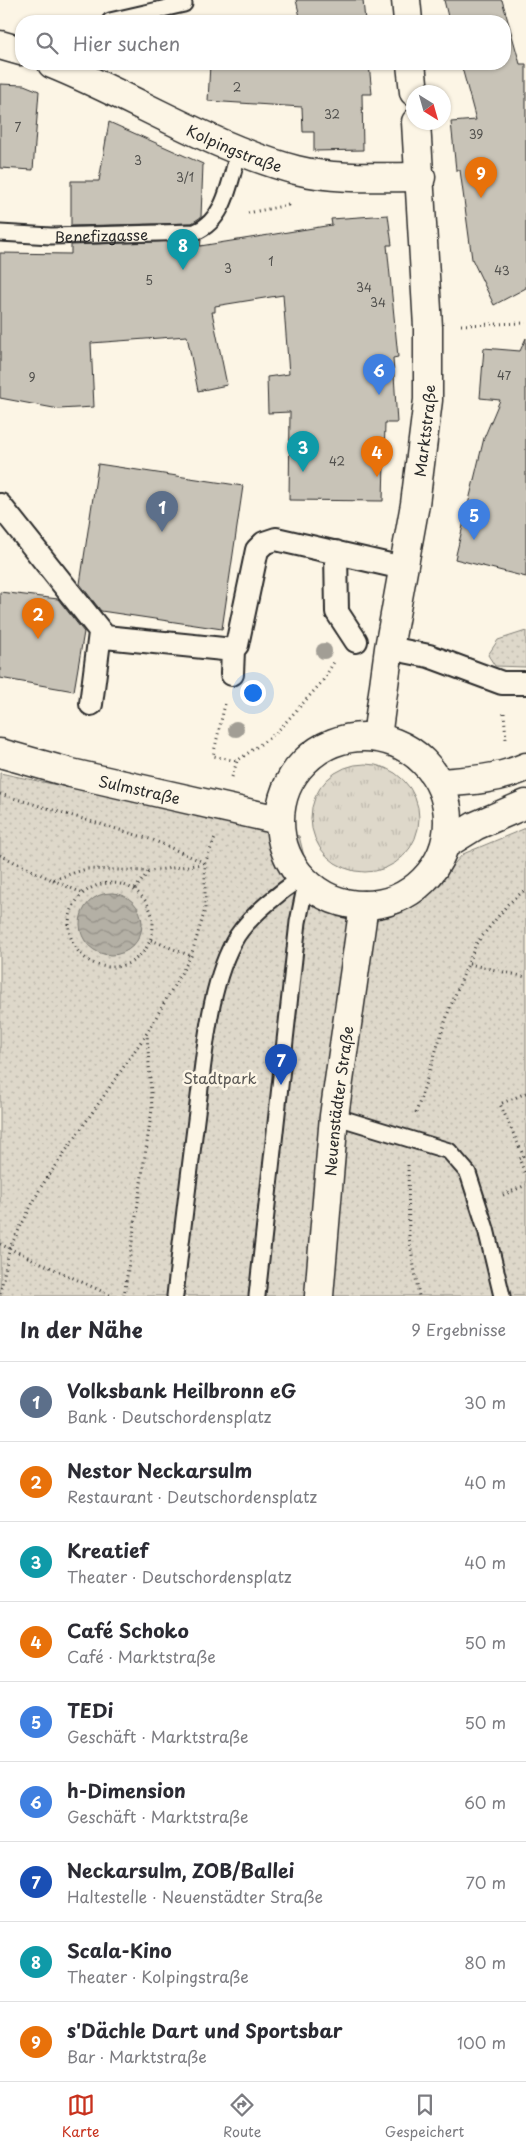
<!DOCTYPE html>
<html lang="de">
<head>
<meta charset="utf-8">
<style>
	body { margin:0; font-family:"Playpen Sans",sans-serif; background:#f2f2f3; color:#2b2b33 }
	.compass { position:absolute; left:406px; top:85px; width:45px; height:45px; border-radius:50%; background:#fff; box-shadow:0 1px 4px #0004; rotate:143deg }
	.you { position:absolute; left:252px; top:692px; width:18px; height:18px; margin:-12px; border:4px solid #fff; border-radius:50%; background:#1a73e8; box-shadow:0 0 0 8px #1a73e833 }
	.badge { display:grid; place-items:center; width:32px; height:32px; border-radius:50%; background:#c8321e; color:#fff; font-size:16px; font-weight:700 }
	.pin { position:absolute; translate:-50% -41px; filter:drop-shadow(0 1px 2px #0008) }
	.pin::after { content:''; position:absolute; top:26px; width:18px; height:15px; background:inherit; clip-path:polygon(0 0,100% 0,50% 100%) }
	.list { margin:0; padding:0; list-style:none }
	h2 { display:flex; justify-content:space-between; align-items:center; height:65px; margin:0; padding:0 20px; font-size:21px }
	h2 small { font-size:16px; font-weight:400; color:#7c7c81 }
	.list li { display:grid; grid-template-columns:32px 1fr auto; gap:15px; align-items:center; box-sizing:border-box; height:80px; padding:0 20px; border-top:1px solid #e1e1e2 }
	.list b { display:block; font-size:19px; white-space:nowrap }
	.list p { margin:0; font-size:16px; white-space:nowrap; color:#7c7c81 }
	.list em { font-size:16px; font-style:normal; color:#7c7c81 }
	.icon { flex:none; width:28px; height:28px; fill:none; stroke:currentColor; stroke-width:2; stroke-linecap:round; stroke-linejoin:round }
	.map { position:relative; flex:none; width:526px; height:1296px; overflow:hidden }
	.search { position:absolute; background:#fff; box-shadow:0 1px 4px #0004; left:15px; right:15px; top:15px; height:55px; display:flex; align-items:center; gap:12px; box-sizing:border-box; padding:0 18px; border-radius:20px; color:#7c7c81; font-size:19px }
	.sheet { height:785px; background:#fff }
	nav { display:flex; justify-content:space-around; align-items:center; box-sizing:border-box; height:70px; border-top:1px solid #e1e1e2; background:#fff; font-size:14px; color:#7c7c81 }
	nav a { display:grid; justify-items:center; gap:2px }
	nav .on { color:#c8321e }
	.map>svg:first-child { display:block }
	.grass { fill:url(#grass-tufts); stroke:#84827a }
	.park { fill:url(#park-dots); stroke:#84827a }
	.water { fill:url(#water-waves); stroke:#7d7b74 }
	.building { fill:#c8c3b7; stroke:#2b2b2b }
	.lines { fill:none; stroke-linecap:round; stroke-linejoin:round }
	.service-casing { stroke:#2b2b2b; stroke-width:19 }
	.pedestrian-casing { stroke:#2b2b2b; stroke-width:26 }
	.minor-casing { stroke:#2b2b2b; stroke-width:31 }
	.tertiary-casing { stroke:#2b2b2b; stroke-width:31 }
	.secondary-casing { stroke:#2b2b2b; stroke-width:31 }
	.path { stroke:#2b2b2b; stroke-width:3; stroke-dasharray:1 4; stroke-linecap:butt }
	.service { stroke:#fcf5e5; stroke-width:15 }
	.pedestrian { stroke:#fcf5e5; stroke-width:22 }
	.minor { stroke:#fcf5e5; stroke-width:28 }
	.tertiary { stroke:#fcf5e5; stroke-width:28 }
	.secondary { stroke:#fcf5e5; stroke-width:28 }
	.tree { fill:#a29e95 }
	.labels { text-anchor:middle; dominant-baseline:central; stroke-width:5; stroke-linejoin:round; paint-order:stroke }
	.number-label { font-size:12px; fill:#52514e }
	.street-label { font-size:15px; fill:#2b2b2b; stroke:#fcf5e5 }
	.park-label { font-size:15px; fill:#585653; stroke:#fcf5e5 }
</style>
</head>
<body>
<div class="map">
<svg width="526" height="1296" viewBox="0 0 526 1296">
	<defs>
		<pattern id="grass-tufts" width="24" height="20" patternUnits="userSpaceOnUse" patternTransform="scale(1.25)"><rect width="24" height="20" fill="#ded8ca"/><path d="M3 7l-1-3M5 7V3M7 7l1-3M15 17l-1-3M17 17v-4M19 17l1-3" fill="none" stroke="#bfbaae"/></pattern>
		<pattern id="park-dots" width="8" height="8" patternUnits="userSpaceOnUse" patternTransform="scale(1.25)"><rect width="8" height="8" fill="#ded8ca"/><path d="M2 2h.1M6 6h.1" fill="none" stroke="#bfbaae" stroke-width="1.8" stroke-linecap="round"/></pattern>
		<pattern id="water-waves" width="16" height="10" patternUnits="userSpaceOnUse" patternTransform="scale(1.25)"><rect width="16" height="10" fill="#b4b0a5"/><path d="M0 5q4-4 8 0t8 0" fill="none" stroke="#938f87"/></pattern>
	</defs>
	<rect width="100%" height="100%" fill="#fcf5e5"/>
	<filter id="ink" filterUnits="userSpaceOnUse"><feTurbulence type="fractalNoise" baseFrequency=".02" numOctaves="2"/><feDisplacementMap in="SourceGraphic" scale="10" xChannelSelector="R" yChannelSelector="G"/><feConvolveMatrix kernelMatrix="1 2 1 2 8 2 1 2 1" color-interpolation-filters="sRGB"/></filter>
	<g filter="url(#ink)">
		<path class="grass" d="M311 818a54 54 0 1 1 108 0a54 54 0 1 1-108 0Z"/>
		<path class="park" d="M526,631V667L495,666L488,655L498,640Z
			M0,773L299,836L306,864L321,883L364,910L401,905L435,885L463,854L526,828V1296H0Z"/>
		<path class="water" d="M80 924a31 31 0 1 1 62 0a31 31 0 1 1-62 0Z"/>
		<path class="building" d="M296,0H363L365,21H301Z
			M444,0H502L520,64H526V288L494,305L472,259L460,170H456L451,122L476,120L461,64H505V21H449Z
			M210,64H369L372,94H362L363,150L314,151V132H303L302,107L208,101Z
			M0,84L24,85L39,91L33,170L0,168Z
			M109,122L203,164L201,217L192,223L71,226V181H99Z
			M388,215L392,245H387L398,357L393,358L397,423H385L383,501L289,500L290,412L268,413L267,377L289,374L283,295L215,306V312H212L227,385L198,391L187,336L91,343L94,407L59,409L0,398V253L71,254V245L201,240L200,246L332,225L331,219Z
			M526,338V577L455,559L484,438L500,400L480,398L484,348L520,351Z
			M98,464L243,486L222,629L101,611L80,584Z
			M0,592L58,599L84,632L74,691L0,678Z"/>
		<g class="lines">
			<defs>
				<g id="service">
					<path d="M110,21L184,4L183,0"/>
					<path id="s1" d="M0,233L51,236L195,232C226,220 230,180 239,150"/>
					<path d="M334,1116L449,1151L468,1173L486,1229L502,1296"/>
					<path d="M175,1296C182,1232 190,1168 198,1104C205,1052 209,982 237,936C251,915 281,891 301,878"/>
					<path d="M257,1296L298,922L306,883"/>
				</g>
				<path id="pedestrian" d="M0,505L105,637L233,650L237,645L257,550L264,543L276,539L403,568
					M336,552L337,612L356,641
					M389,648L429,656L502,683H526
					M232,674L233,650
					M91,704L100,633"/>
				<g id="minor">
					<path d="M0,45L21,51"/>
					<path id="s2" d="M52,64C134,97 210,147 296,170C336,180 379,177 421,177"/>
					<path id="s3" d="M0,753L71,773L279,820"/>
				</g>
				<g id="tertiary">
					<path d="M406,0L408,21"/>
					<path d="M411,64L414,92"/>
					<path id="s4" d="M377,737L389,648L415,504L428,400V327L416,122"/>
				</g>
				<g id="secondary">
					<circle cx="364" cy="821" r="84"/>
					<path d="M440,783C469,781 499,779 526,767"/>
					<path d="M446,844L475,826L526,804"/>
					<path id="s5" d="M319,1296L334,1116L364,905"/>
				</g>
			</defs>
			<use href="#service" class="service-casing"/>
			<use href="#pedestrian" class="pedestrian-casing"/>
			<use href="#minor" class="minor-casing"/>
			<use href="#tertiary" class="tertiary-casing"/>
			<use href="#secondary" class="secondary-casing"/>
			<path class="path" d="M248,213L288,205L289,202
				M461,325L526,323
				M225,704L213,756L237,761
				M504,713L506,739
				M232,777L237,761L276,733L322,682L334,662
				M0,794L153,840L205,863
				M0,855L52,880L86,869L149,871L204,864
				M53,880L82,893
				M69 925a42 42 0 1 1 84 0a42 42 0 1 1-84 0Z
				M135,889L149,871
				M151,940L191,956
				M469,964L526,977
				M526,1093L500,1104L524,1157L519,1159L526,1175
				M416,1113L449,1010L476,944L508,904L526,889
				M408,1165L409,1237L419,1296
				M503,1195L526,1185
				M0,1244L112,1296
				M0,1293L10,1247L41,1187L147,1033L191,956L205,910V863L215,838
				M124,1296L152,1109L147,1034"/>
			<use href="#service" class="service"/>
			<use href="#pedestrian" class="pedestrian"/>
			<use href="#minor" class="minor"/>
			<use href="#tertiary" class="tertiary"/>
			<use href="#secondary" class="secondary"/>
		</g>
		<g class="tree">
			<circle cx="324" cy="651" r="8"/>
			<circle cx="236" cy="729" r="8"/>
		</g>
	</g>
	<g class="labels">
		<g class="number-label">
			<text x="237" y="87">2</text>
			<text x="332" y="114">32</text>
			<text x="18" y="127">7</text>
			<text x="476" y="134">39</text>
			<text x="138" y="160">3</text>
			<text x="185" y="177">3/1</text>
			<text x="271" y="261">1</text>
			<text x="228" y="268">3</text>
			<text x="502" y="270">43</text>
			<text x="149" y="280">5</text>
			<text x="364" y="287">34</text>
			<text x="378" y="302">34</text>
			<text x="504" y="375">47</text>
			<text x="32" y="377">9</text>
			<text x="337" y="461">42</text>
		</g>
		<g class="street-label">
			<text stroke="none"><textPath href="#s2" startOffset="201">Kolpingstraße</textPath></text>
			<text stroke="none"><textPath href="#s1" startOffset="101">Benefizgasse</textPath></text>
			<text stroke="none"><textPath href="#s4" startOffset="310">Marktstraße</textPath></text>
			<text stroke="none"><textPath href="#s3" startOffset="144">Sulmstraße</textPath></text>
			<text stroke="none"><textPath href="#s5" startOffset="196">Neuenstädter Straße</textPath></text>
		</g>
		<g class="park-label">
			<text x="220" y="1077">Stadtpark</text>
		</g>
	</g>
</svg>
<svg class="compass" viewBox="-18 -18 36 36"><path d="M0-13l5 13h-10z" fill="#e53935"/><path d="M0 13l5-13h-10z" fill="#7c7c81"/></svg>
<div class="you"></div>
<div class="pin badge" style="left:162px;top:532px;background:#5c6f8a">1</div>
<div class="pin badge" style="left:38px;top:639px;background:#e8710a">2</div>
<div class="pin badge" style="left:303px;top:472px;background:#0f9aa8">3</div>
<div class="pin badge" style="left:377px;top:477px;background:#e8710a">4</div>
<div class="pin badge" style="left:474px;top:540px;background:#3f7fe0">5</div>
<div class="pin badge" style="left:379px;top:395px;background:#3f7fe0">6</div>
<div class="pin badge" style="left:281px;top:1085px;background:#1a4fb4">7</div>
<div class="pin badge" style="left:183px;top:270px;background:#0f9aa8">8</div>
<div class="pin badge" style="left:481px;top:198px;background:#e8710a">9</div>
<div class="search"><svg class="icon" aria-label="search" viewBox="0 0 24 24"><circle cx="10" cy="10" r="6"/><path d="M15 15l6 6"/></svg>Hier suchen</div>
</div>
<section class="sheet">
<h2>In der Nähe<small>9 Ergebnisse</small></h2>
<ul class="list">
<li><span class="badge" style="background:#5c6f8a">1</span><div><b>Volksbank Heilbronn eG</b><p>Bank · Deutschordensplatz</p></div><em>30 m</em></li>
<li><span class="badge" style="background:#e8710a">2</span><div><b>Nestor Neckarsulm</b><p>Restaurant · Deutschordensplatz</p></div><em>40 m</em></li>
<li><span class="badge" style="background:#0f9aa8">3</span><div><b>Kreatief</b><p>Theater · Deutschordensplatz</p></div><em>40 m</em></li>
<li><span class="badge" style="background:#e8710a">4</span><div><b>Café Schoko</b><p>Café · Marktstraße</p></div><em>50 m</em></li>
<li><span class="badge" style="background:#3f7fe0">5</span><div><b>TEDi</b><p>Geschäft · Marktstraße</p></div><em>50 m</em></li>
<li><span class="badge" style="background:#3f7fe0">6</span><div><b>h-Dimension</b><p>Geschäft · Marktstraße</p></div><em>60 m</em></li>
<li><span class="badge" style="background:#1a4fb4">7</span><div><b>Neckarsulm, ZOB/Ballei</b><p>Haltestelle · Neuenstädter Straße</p></div><em>70 m</em></li>
<li><span class="badge" style="background:#0f9aa8">8</span><div><b>Scala-Kino</b><p>Theater · Kolpingstraße</p></div><em>80 m</em></li>
<li><span class="badge" style="background:#e8710a">9</span><div><b>s'Dächle Dart und Sportsbar</b><p>Bar · Marktstraße</p></div><em>100 m</em></li>
</ul>
</section>
<nav>
<a class="on"><svg class="icon" aria-label="map" viewBox="0 0 24 24"><path d="M3 6l6-2 6 2 6-2v14l-6 2-6-2-6 2zM9 4v14M15 6v14"/></svg>Karte</a>
<a><svg class="icon" aria-label="directions" viewBox="0 0 24 24"><path d="M12 3l9 9-9 9-9-9zM9 14v-3h6M13 9l2 2-2 2"/></svg>Route</a>
<a><svg class="icon" aria-label="saved" viewBox="0 0 24 24"><path d="M7 4h10v16l-5-4-5 4z"/></svg>Gespeichert</a>
</nav>
</body>
</html>
